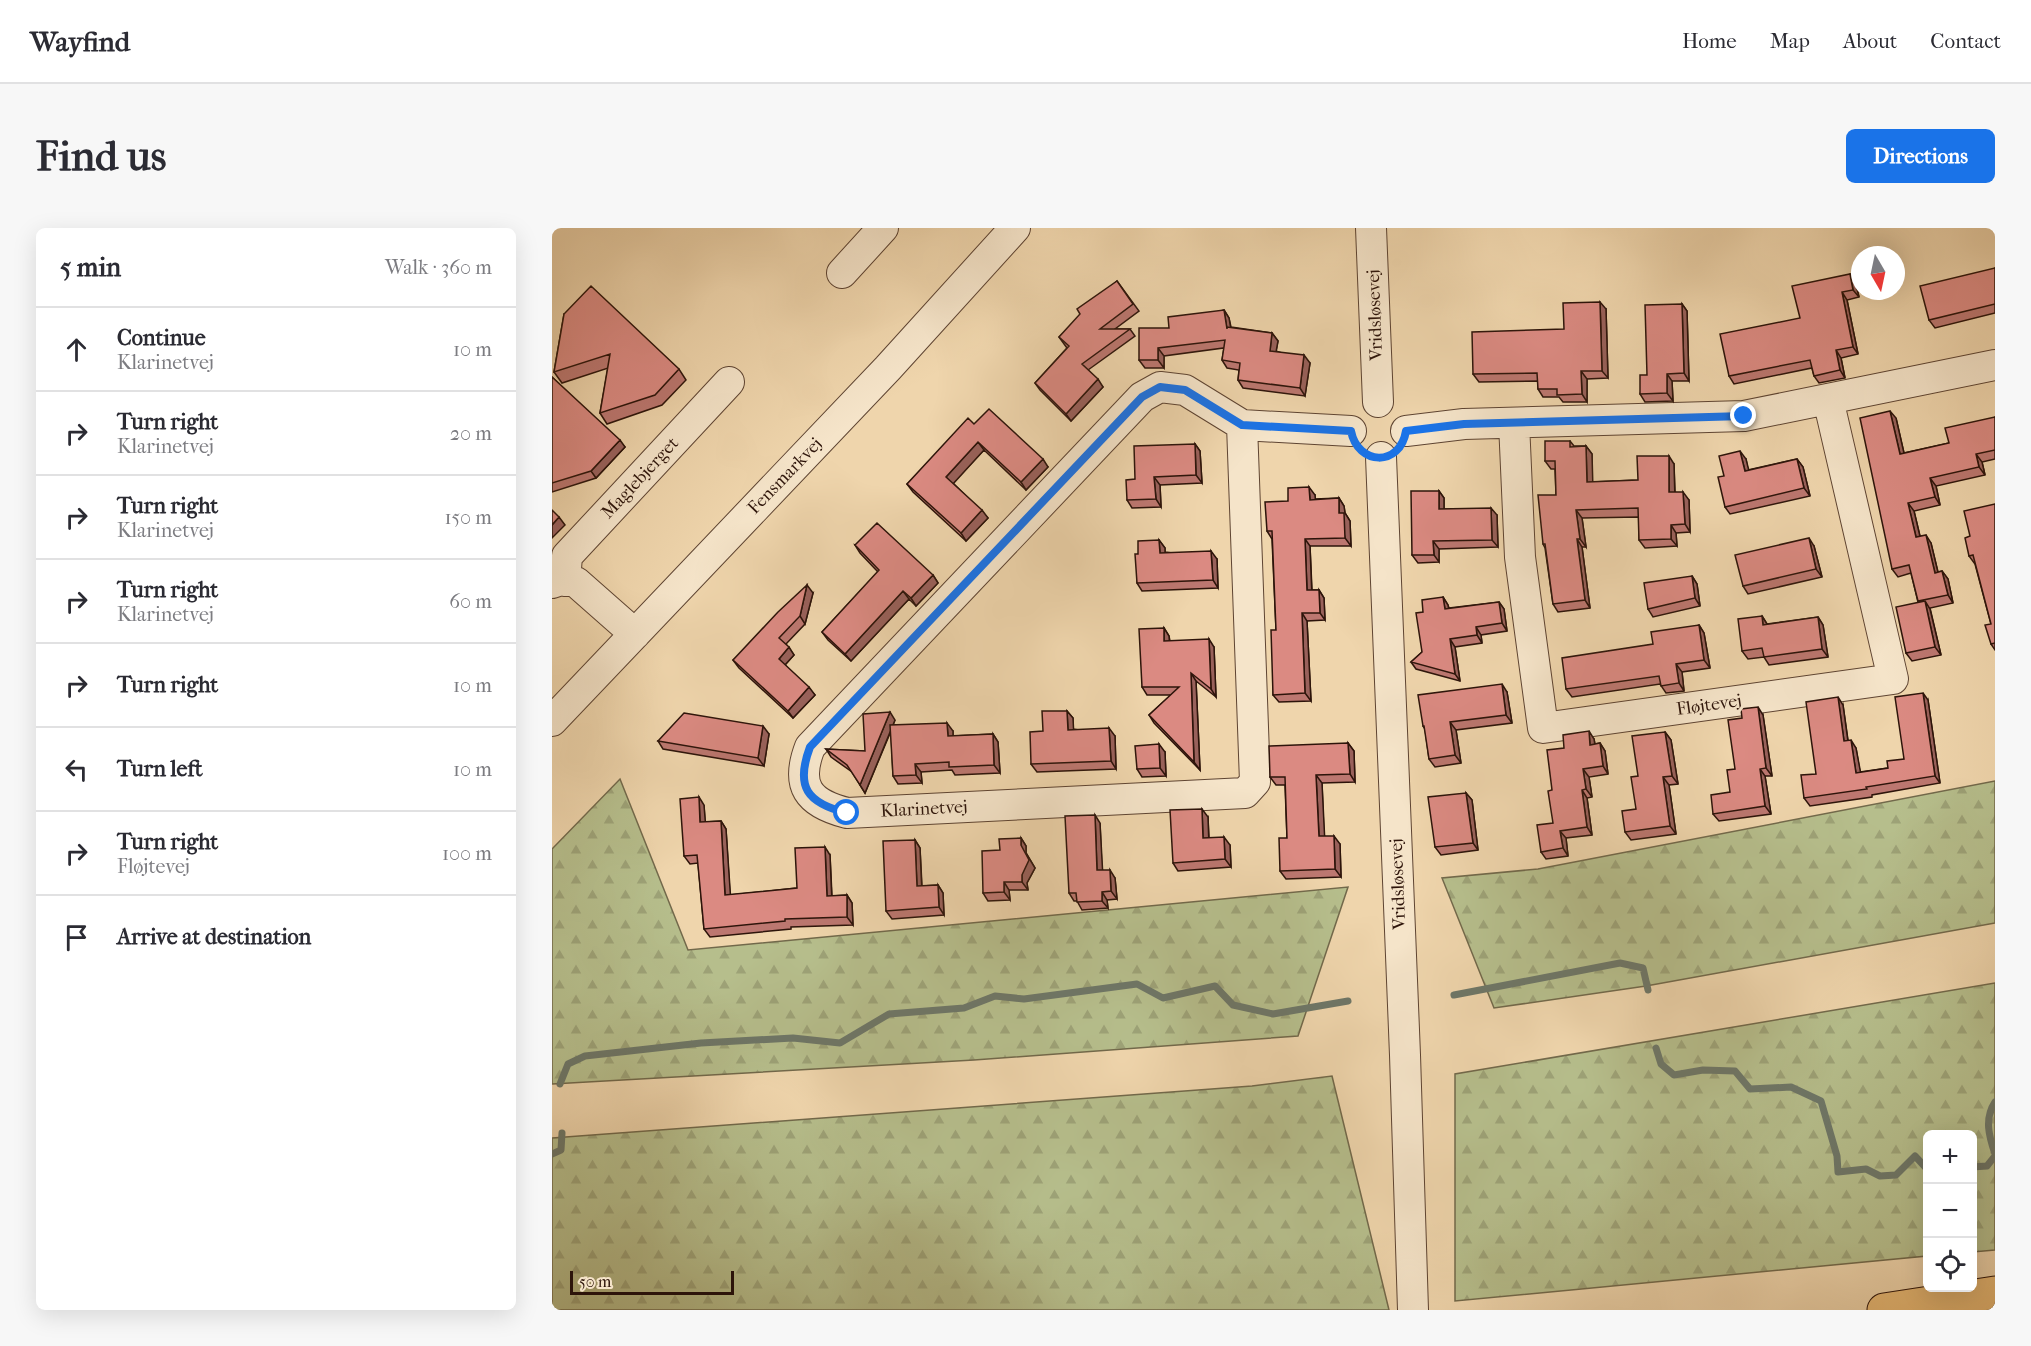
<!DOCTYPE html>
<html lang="en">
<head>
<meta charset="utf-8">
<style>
	body { margin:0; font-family:"IM FELL French Canon",serif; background:#f7f7f7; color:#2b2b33 }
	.controls { position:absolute; right:18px; bottom:18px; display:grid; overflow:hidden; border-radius:9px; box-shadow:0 6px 24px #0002 }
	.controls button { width:54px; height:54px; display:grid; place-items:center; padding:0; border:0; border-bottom:2px solid #e1e1e2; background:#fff; color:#2b2b33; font:30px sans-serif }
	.compass { position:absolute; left:1299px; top:18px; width:54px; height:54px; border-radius:50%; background:#fff; box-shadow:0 6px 24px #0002; rotate:171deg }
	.scale { position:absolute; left:18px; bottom:15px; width:164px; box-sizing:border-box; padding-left:6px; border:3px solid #2d140a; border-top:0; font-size:16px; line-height:21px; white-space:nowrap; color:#2d140a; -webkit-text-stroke:4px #f5e4c9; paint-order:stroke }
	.stop { position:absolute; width:18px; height:18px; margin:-14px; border:4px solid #1a73e8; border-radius:50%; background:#fff }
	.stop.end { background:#1a73e8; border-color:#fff; box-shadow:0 2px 6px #0008 }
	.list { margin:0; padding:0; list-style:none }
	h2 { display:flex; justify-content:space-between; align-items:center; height:78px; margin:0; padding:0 24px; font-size:26px }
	h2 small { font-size:20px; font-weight:400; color:#7c7c81 }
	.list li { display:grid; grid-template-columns:39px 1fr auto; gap:18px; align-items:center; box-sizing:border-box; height:84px; padding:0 24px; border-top:2px solid #e1e1e2 }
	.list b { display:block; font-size:22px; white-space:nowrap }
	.list p { margin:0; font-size:20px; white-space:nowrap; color:#7c7c81 }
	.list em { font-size:20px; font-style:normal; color:#7c7c81 }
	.icon { flex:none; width:33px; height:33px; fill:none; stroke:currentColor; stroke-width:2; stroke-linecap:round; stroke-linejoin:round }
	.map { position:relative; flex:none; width:1443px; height:1082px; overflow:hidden; border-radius:9px }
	header { display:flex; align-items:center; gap:36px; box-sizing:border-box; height:84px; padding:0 30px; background:#fff; border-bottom:2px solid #e1e1e2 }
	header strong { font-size:28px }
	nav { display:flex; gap:33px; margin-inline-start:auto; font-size:21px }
	.intro { display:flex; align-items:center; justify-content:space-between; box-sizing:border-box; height:144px; padding:0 36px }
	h1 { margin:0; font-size:42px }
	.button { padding:15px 27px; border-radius:9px; background:#1a73e8; color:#fff; font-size:21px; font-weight:700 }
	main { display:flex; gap:36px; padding:0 36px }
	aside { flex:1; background:#fff; border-radius:9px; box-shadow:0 6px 24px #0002 }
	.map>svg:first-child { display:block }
	.forest { fill:url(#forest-firs); stroke:#72694b; stroke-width:1.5 }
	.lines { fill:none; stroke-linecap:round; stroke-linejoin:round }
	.stream { stroke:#6e7768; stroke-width:7 }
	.minor-casing { stroke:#5e4432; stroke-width:32 }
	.highway-casing { stroke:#2d140a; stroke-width:35 }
	.minor { stroke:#f5e4c9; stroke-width:30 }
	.highway { stroke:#e8ba76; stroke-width:33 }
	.wall { fill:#bc7770; stroke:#2d140a; stroke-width:1.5 }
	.shaded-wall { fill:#99615b; stroke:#2d140a; stroke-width:1.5 }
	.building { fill:#db8a82; stroke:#2d140a; stroke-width:1.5 }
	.route { stroke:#1a73e8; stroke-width:8 }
	.labels { text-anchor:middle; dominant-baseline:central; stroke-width:6; stroke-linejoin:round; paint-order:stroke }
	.street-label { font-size:18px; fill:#2d140a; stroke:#f5e4c9 }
</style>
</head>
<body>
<header>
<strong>Wayfind</strong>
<nav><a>Home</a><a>Map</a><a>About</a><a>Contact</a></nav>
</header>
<div class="intro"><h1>Find us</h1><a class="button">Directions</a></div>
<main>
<aside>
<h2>5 min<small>Walk · 360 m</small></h2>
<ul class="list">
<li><svg class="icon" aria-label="ahead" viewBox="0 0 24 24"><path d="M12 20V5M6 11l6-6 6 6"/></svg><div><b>Continue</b><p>Klarinetvej</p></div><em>10 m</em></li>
<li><svg class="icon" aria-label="right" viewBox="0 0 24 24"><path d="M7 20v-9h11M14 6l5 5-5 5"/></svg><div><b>Turn right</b><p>Klarinetvej</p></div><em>20 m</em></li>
<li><svg class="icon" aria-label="right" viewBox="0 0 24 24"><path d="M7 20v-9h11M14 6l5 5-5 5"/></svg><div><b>Turn right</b><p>Klarinetvej</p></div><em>150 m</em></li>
<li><svg class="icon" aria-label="right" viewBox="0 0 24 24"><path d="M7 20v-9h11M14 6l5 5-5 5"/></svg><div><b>Turn right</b><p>Klarinetvej</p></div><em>60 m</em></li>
<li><svg class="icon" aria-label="right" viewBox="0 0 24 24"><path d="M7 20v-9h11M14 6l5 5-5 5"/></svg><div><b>Turn right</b></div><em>10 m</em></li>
<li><svg class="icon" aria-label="left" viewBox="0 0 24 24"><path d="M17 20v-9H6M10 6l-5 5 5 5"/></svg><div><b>Turn left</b></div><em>10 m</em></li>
<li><svg class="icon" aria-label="right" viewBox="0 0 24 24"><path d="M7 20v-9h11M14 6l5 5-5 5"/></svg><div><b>Turn right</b><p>Fløjtevej</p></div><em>100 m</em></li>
<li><svg class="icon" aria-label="arrive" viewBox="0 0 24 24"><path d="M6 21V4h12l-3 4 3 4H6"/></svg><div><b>Arrive at destination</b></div></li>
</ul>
</aside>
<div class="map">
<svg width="1443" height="1082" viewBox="0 0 1443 1082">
	<defs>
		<pattern id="forest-firs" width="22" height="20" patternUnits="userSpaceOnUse" patternTransform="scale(1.5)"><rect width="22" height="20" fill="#b6be8c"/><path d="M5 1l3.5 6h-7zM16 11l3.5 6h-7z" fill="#9da277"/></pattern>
	</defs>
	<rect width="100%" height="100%" fill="#efd5ac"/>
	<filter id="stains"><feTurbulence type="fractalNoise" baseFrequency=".00333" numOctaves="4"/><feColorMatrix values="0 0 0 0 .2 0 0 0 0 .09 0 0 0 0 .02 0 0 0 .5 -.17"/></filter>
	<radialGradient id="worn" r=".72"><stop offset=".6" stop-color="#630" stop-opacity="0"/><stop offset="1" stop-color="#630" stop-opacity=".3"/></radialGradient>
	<path class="forest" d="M68,551L136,722L796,659L746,808L422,832L0,856V621Z
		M1443,553V695L1094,758L942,780L890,650L986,641Z
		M1443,755V1022L1421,1024L1420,906H1376L1375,1028L903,1073V846Z
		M780,848L837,1082H0V910L700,858Z"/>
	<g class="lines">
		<path class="stream" d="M902,767L1068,735L1091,740L1096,762
			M1104,820L1109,836L1122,847L1151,842L1183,843L1198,861L1239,859L1269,873L1285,928L1286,944L1314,941L1328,948L1344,947L1363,928L1376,942
			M8,856L16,836L33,828L149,815L241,810L288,815L337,786L412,780L443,768L472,771L585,756L611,770L663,758L681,777L721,786L796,773
			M1443,874C1432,891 1437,908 1443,926
			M0,926L9,922L10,905
			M1420,939L1435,938L1443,928"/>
		<defs>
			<path id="minor" d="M819,0L826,174
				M290,45L331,0
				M962,195L968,329L991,500L1341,451L1276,171
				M690,197L703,554L693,565L295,585C256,575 243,558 258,519L590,169L608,159L633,162L690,197L799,203
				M854,203L912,196L1192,188L1443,137
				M829,229L853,827L861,1082
				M13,353L15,328L177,154
				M0,355L9,352L24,354L83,406
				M0,493L336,140L463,0"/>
			<path id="highway" d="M1332,1082L1443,1065"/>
		</defs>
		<use href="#minor" class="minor-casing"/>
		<use href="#highway" class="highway-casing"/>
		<use href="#minor" class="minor"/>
		<use href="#highway" class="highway"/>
	</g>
	<path class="wall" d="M1443,40V85L1383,100L1377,92Z
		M1298,46L1303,53L1307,69L1295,72L1306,126L1289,130L1293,150L1267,155L1262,148L1260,140L1182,156L1177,148L1248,90Z
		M565,53L587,83L563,101H578L583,108L536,142L551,159L519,193L488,162L483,155L515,120L507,109Z
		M1130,76L1135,83L1137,153H1120L1121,173L1093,174L1088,166L1095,147Z
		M1054,81L1056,150L1035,151V174H1011L1007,169H991L986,161V153L927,154L921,146Z
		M672,82L677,90L679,99L720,105L726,113L724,123L758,135L753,168L691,160L686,152L687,142L675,140L670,132L672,120L612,128V140H593L587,132L617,100Z
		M12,86L127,141L134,152L110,177L55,196L48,185L56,140L10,155L2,144Z
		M0,149L73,219L44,250L0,264Z
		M1443,189V231L1430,234L1433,247L1384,258L1388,277L1362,283L1368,308L1379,315L1386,344L1390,343L1396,351L1401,375L1378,380L1389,427L1360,433L1354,425L1366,374L1359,345L1346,349L1340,341L1344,190L1352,225L1397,215Z
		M422,196L496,239L474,262L432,222L401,255L436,290L414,313L361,264L355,256Z
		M1018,213L1022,218H1034L1040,226V254L1086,252L1122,236L1123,264L1137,272L1138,304L1124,305L1125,318L1093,320L1087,312V289L1030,290L1034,319H1030L1038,380L1006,384L1001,376L993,320L991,316L1004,267L1003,241H999L993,233Z
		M643,216L648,223L650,255L608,257L609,279L580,280L575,272L583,251Z
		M1194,231L1196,242L1245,231L1251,239L1258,268L1178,286L1173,279L1172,248Z
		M887,263L892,270V281L945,287L946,319L887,321V334L866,335L860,327Z
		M763,267V271L787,270L792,278L793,285L798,293L799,318H758L760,362H767L772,370L773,392L755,393L759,473L727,474L721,467L724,402L720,311L715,303L736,273Z
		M1443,276V422L1439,416V396L1423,336L1417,328Z
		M607,312L613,320V324L665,331L666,360L590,363L585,355L586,326Z
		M303,317L381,347L386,355L364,378L357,371L299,433L276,412L270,404L326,344L308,325Z
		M1262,318L1270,349L1196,366L1191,358Z
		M1140,348L1145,356L1148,378L1101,389L1096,381Z
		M261,365L253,396L234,416L242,427L233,437L263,467L241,490L187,440L181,432Z
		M891,369L896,377L897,380L947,374L952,381L955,403L929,407L930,415L903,419L908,453L864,441L859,434L870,424L871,384Z
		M1210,388L1215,396L1266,389L1271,397L1276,429L1217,437L1212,429L1196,431L1190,423Z
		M1147,397L1152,405L1158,440L1130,444L1132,463L1114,465L1108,456L1020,469L1014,461Z
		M612,400L617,408L618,413L662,419L664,469L644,453L648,542L602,495L597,487L619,467H595L590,459Z
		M955,464L960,495L904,502L909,535L883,539L877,531L873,501L871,498Z
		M1376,472L1388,555L1320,567V569L1258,578L1252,570L1264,546L1291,477L1296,512L1304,520L1308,544L1336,540L1352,531Z
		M515,483L521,490V501L563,508L564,541L485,544L479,536L491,503Z
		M1211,487L1220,548H1213L1219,586L1167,593L1161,586L1178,564L1183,541Z
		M343,492L341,497L401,503V508L441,506L446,514L448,545L403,547L400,542L369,544L370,555L346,556L341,548L339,503L313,565L300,544L279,529L274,521L313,523Z
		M1113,504L1119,512L1126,556L1117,557L1124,606L1079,612L1073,604L1084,581L1086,548Z
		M217,506L212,538L111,521L106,513Z
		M1042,511L1043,516L1048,515L1053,523L1056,546L1037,549L1040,569L1035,570L1040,607L1014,610L1016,628L994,631L989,624L1001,595L1000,562L1012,520Z
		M796,515L802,523L803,554L770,555L772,608L788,616L789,649L734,651L728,643L735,610L733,557H724L718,549Z
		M613,524L614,548L590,549L585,541Z
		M914,565L920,572L926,622L889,627L883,619Z
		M152,577L153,594L169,593L174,601L178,667L245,660L278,627L280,668L295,667L300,675L301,697L239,699V701L158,709L152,701L146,635L138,636L132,628Z
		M656,589L657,610L678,617L679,639L626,643L621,635Z
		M548,595L550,642L563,650L565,671L555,672L556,680L530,682L525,673H522L517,665Z
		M469,610L474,618V625L483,640L475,655L476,662H457L458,672L436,673L431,665L448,622Z
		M363,612L368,620L370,658L386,657L391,665L392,687L340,691L334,683Z"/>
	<path class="shaded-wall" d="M1298,46L1303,53L1307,69L1301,62Z
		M1290,64L1295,72L1306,126L1301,119Z
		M1048,74L1054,81L1056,150L1050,143Z
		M1130,76L1135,83L1137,153L1132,145Z
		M672,82L677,90L680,108L675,101Z
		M720,105L726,113L723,130L718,123Z
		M606,120L612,128V140L606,132Z
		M1284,122L1289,130L1293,150L1288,142Z
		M752,127L758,135L753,168L748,160Z
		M1029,143L1035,151V174L1030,166Z
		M1115,146L1120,153L1121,173L1115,165Z
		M546,151L551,159L519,193L514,186Z
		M1338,183L1344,190L1354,234L1348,226Z
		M68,212L73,219L44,250L39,243Z
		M426,214L432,222L400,257L394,249Z
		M643,216L648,223L650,255L644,247Z
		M1034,218L1040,226L1041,262L1035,254Z
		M1188,223L1194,231L1199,251L1193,243Z
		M1424,226L1430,234L1433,247L1427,239Z
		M1117,228L1122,236L1123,272L1117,264Z
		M491,231L496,239L474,262L469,254Z
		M1245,231L1251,239L1258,268L1252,260Z
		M602,249L608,257L609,279L604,271Z
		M1378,250L1384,258L1388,277L1383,269Z
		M757,259L763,267L764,279L758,272Z
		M887,263L892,270V288L887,281Z
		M1131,264L1137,272L1138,304L1133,296Z
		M787,270L792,278L793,285L798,293L799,318L793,310L787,285Z
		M1356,275L1362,283L1370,317L1364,309Z
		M939,280L945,287L946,319L940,312Z
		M430,282L436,290L414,313L409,305Z
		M1024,282L1030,290L1034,319L1028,311Z
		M7,289L13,297L0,310V297Z
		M1119,297L1124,305L1125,318L1119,311Z
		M1374,307L1379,315L1388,353L1383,345Z
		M1257,310L1262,318L1270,349L1264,341Z
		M753,311L758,318L760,370L755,362Z
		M1025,311L1030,319L1038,380L1033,372Z
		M607,312L613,320V333L608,325Z
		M881,313L887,321V334L882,327Z
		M659,323L665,331L666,360L661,352Z
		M1390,343L1396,351L1401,375L1396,367Z
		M381,347L386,355L364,378L359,370Z
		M1140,348L1145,356L1148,378L1143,370Z
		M255,357L261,365L253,396L248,388Z
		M767,362L772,370L773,392L768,385Z
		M351,363L357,371L299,433L293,426Z
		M891,369L896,377L898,388L893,381Z
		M1373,373L1378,381L1389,427L1383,419Z
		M947,374L952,381L955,403L950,395Z
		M750,385L755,393L759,473L753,465Z
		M1210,388L1215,396L1217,405L1211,397Z
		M1266,389L1271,397L1276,429L1270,421Z
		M1147,397L1152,405L1158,440L1152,432Z
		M924,399L929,407L930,415L925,407Z
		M612,400L617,408L618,421L612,413Z
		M657,411L662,419L664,469L659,461Z
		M898,411L903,419L908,453L903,446Z
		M237,419L242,427L232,438L227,431Z
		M1124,436L1130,444L1132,463L1127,455Z
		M639,445L644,453L648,542L642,534Z
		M950,456L955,464L960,495L954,487Z
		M257,459L263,467L241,490L236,483Z
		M1371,465L1376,472L1388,555L1383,548Z
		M1286,469L1291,477L1297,521L1292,513Z
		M1206,479L1211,487L1220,548L1214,540Z
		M515,483L521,490L522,510L516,502Z
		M338,484L343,492L313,565L308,557Z
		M898,494L904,502L909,535L903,527Z
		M395,495L401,503V516L396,508Z
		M211,498L217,506L212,538L206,530Z
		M557,500L563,508L564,541L559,533Z
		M1037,503L1042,511L1044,524L1038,517Z
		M1113,504L1119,512L1126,556L1120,548Z
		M441,506L446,514L448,545L442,537Z
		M1299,512L1304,520L1310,552L1304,545Z
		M796,515L802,523L803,554L798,546Z
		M1048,515L1053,523L1056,546L1051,538Z
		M607,516L613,524L614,548L608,540Z
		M363,536L369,544L370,555L364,547Z
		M1031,541L1037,549L1040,569L1034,561Z
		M1208,541L1213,548L1219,586L1213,578Z
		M764,547L770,555L773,616L767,608Z
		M1111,549L1117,557L1124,606L1118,598Z
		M1030,562L1035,570L1040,607L1035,599Z
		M914,565L920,572L926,622L921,615Z
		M147,569L152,577L154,602L148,594Z
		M650,581L656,589L657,618L651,610Z
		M543,587L548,595L551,650L545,642Z
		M169,593L174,601L179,675L173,667Z
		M1008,603L1014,610L1016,628L1011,620Z
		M782,608L788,616L789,649L783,641Z
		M672,609L678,617L679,639L673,631Z
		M469,610L474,618V625L483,640L475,655L476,662L470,654Z
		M363,612L368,620L370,666L365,658Z
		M273,619L278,627L280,676L275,668Z
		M558,642L563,650L565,671L559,663Z
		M452,654L457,662L458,672L452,664Z
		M386,657L391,665L392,687L387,679Z
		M550,664L555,672L556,680L550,673Z
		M295,667L300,675L301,697L295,689Z"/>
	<path class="building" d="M1443,40V76L1377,92L1368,58Z
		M1298,46L1301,62L1290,64L1301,119L1284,122L1288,142L1262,148L1258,132L1177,148L1168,106L1248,90L1240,58Z
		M565,53L581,76L548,101H578L530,136L546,151L514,186L483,155L517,118L507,109L528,86L525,81Z
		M39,58L127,141L103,167L48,185L58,126L2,144L12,86Z
		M1048,74L1050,143H1029L1030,166L1005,167V161H986L985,145L921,146L920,104L1012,101L1011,75Z
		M1130,76L1132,145L1115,146V165L1088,166V147H1095L1093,77Z
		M672,82L675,101V99L720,105L718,123L752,127L748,160L686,152L688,135L670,132L673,112L606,120V132H587V100H617L616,89Z
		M0,149L68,212L39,243L0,255Z
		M437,181L491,231L469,254L426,214L394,249L430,282L409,305L355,256L416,190L422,196Z
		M1338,183L1348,226L1397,215L1393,200L1443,189V222L1424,226L1427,239L1378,250L1383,269L1356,275L1364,309L1374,307L1383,345L1390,343L1396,367L1366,373L1357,337L1340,341L1308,190Z
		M993,213H1018V219L1034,218L1035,254L1086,252L1085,228H1117V264H1131L1133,296L1119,297V311L1087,312L1086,280L1024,282L1028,311H1025L1033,372L1001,376L993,316H991L986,267H1004L1003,233H993Z
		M643,216L644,247L602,249L604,271L575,272L574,252L583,251L582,218Z
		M1188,223L1193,243L1245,231L1252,260L1173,279L1166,249L1172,248L1167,228Z
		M757,259L758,272L787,270V285H792L793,310L753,311L755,362H767L768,385H750L753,465L721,467L719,402H724L720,303H715L713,274L736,273V260Z
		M859,263H887V281L939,280L940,312L881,313L882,327H860Z
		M1443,276V415L1439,416L1433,397L1439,396L1421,327L1417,328L1413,310L1418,308L1412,283Z
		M0,282L7,289L0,297Z
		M325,295L381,347L359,370L351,363L293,426L270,404L327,342L303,317Z
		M1257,310L1264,341L1191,358L1183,327Z
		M607,312L608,325L659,323L661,352L585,355L583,326H586V313Z
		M1140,348L1143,370L1096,381L1092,355Z
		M255,357L248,388L227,410L237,419L227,431L257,459L236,483L181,432L226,384Z
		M891,369L893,381L947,374L950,395L924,399L925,407L898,411L903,446L859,434L870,424L864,385L871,384L870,372Z
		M1373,373L1383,419L1354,425L1344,379Z
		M1210,388L1211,397L1266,389L1270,421L1212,429L1210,420L1190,423L1186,391Z
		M1147,397L1152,432L1124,436L1127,455L1109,458L1107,448L1014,461L1010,430L1101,416L1099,404Z
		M612,400V413L657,411L659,461L639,445L642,534L597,487L627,459H590L587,401Z
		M950,456L954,487L898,494L903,527L877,531L872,498H871L866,467Z
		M1371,465L1383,548L1314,559L1315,561L1252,570L1249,547L1264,546L1254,474L1286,469L1292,513L1299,512L1304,545L1336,540L1335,533L1352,531L1343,469Z
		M1206,479L1214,540L1208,541L1213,578L1161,586L1159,567L1178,564L1175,542L1183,541L1176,492L1190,490L1189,481Z
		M490,483H515L516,502L557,500L559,533L479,536L478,504L491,503Z
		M338,484L308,557L295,537L274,521L313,523L311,486Z
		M132,485L211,498L206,530L106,513Z
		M395,495L396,508L441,506L442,537L397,539V534L363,536L364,547L341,548L338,497Z
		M1037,503L1038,517L1048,515L1051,538L1031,541L1034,561L1030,562L1035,599L1008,603L1011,620L989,624L985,597L1001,595L996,563L1000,562L995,522L1012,520L1011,507Z
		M1113,504L1120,548L1111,549L1118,598L1073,604L1070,583L1084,581L1079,549L1086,548L1080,508Z
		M796,515L798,546L764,547L767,608H782L783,641L728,643L727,610H735L733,549H718L717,518Z
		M607,516L608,540L585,541L583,518Z
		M914,565L921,615L883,619L876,569Z
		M147,569L148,594L169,593L173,667L245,660L243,620L273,619L275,668L295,667V689L233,691V693L152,701L145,627L132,628L128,571Z
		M650,581L651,610L672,609L673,631L621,635L618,582Z
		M543,587L545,642H558L559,663L550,664V673L525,674L524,665H517L513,588Z
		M469,610V617L477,632L470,647V654H452V664L431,665L430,623L448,622L447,611Z
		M363,612L365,658L386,657L387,679L334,683L331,613Z"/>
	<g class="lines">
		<path class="route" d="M295,585C255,575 243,559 258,519L590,169L608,159L633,162L690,197L799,203C806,238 848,239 854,203L912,196L1192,188"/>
	</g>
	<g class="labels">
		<g class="street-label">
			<text transform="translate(823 87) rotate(-92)">Vridsløsevej</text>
			<text transform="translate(233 248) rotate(-46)">Fensmarkvej</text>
			<text transform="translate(88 250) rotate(-47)">Maglebjerget</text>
			<text transform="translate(1157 477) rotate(-8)">Fløjtevej</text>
			<text transform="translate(372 581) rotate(-3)">Klarinetvej</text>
			<text transform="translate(846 656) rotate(-92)">Vridsløsevej</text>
		</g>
	</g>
	<rect width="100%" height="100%" filter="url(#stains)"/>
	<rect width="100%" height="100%" fill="url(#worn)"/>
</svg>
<div class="controls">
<button>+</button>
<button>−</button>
<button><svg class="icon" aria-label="locate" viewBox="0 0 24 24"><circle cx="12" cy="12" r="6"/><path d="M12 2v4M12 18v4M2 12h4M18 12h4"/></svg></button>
</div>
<svg class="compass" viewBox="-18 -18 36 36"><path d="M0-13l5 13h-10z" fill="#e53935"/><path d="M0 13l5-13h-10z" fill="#7c7c81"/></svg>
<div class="scale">50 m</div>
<div class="stop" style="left:295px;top:585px"></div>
<div class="stop end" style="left:1192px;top:188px"></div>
</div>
</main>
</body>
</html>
